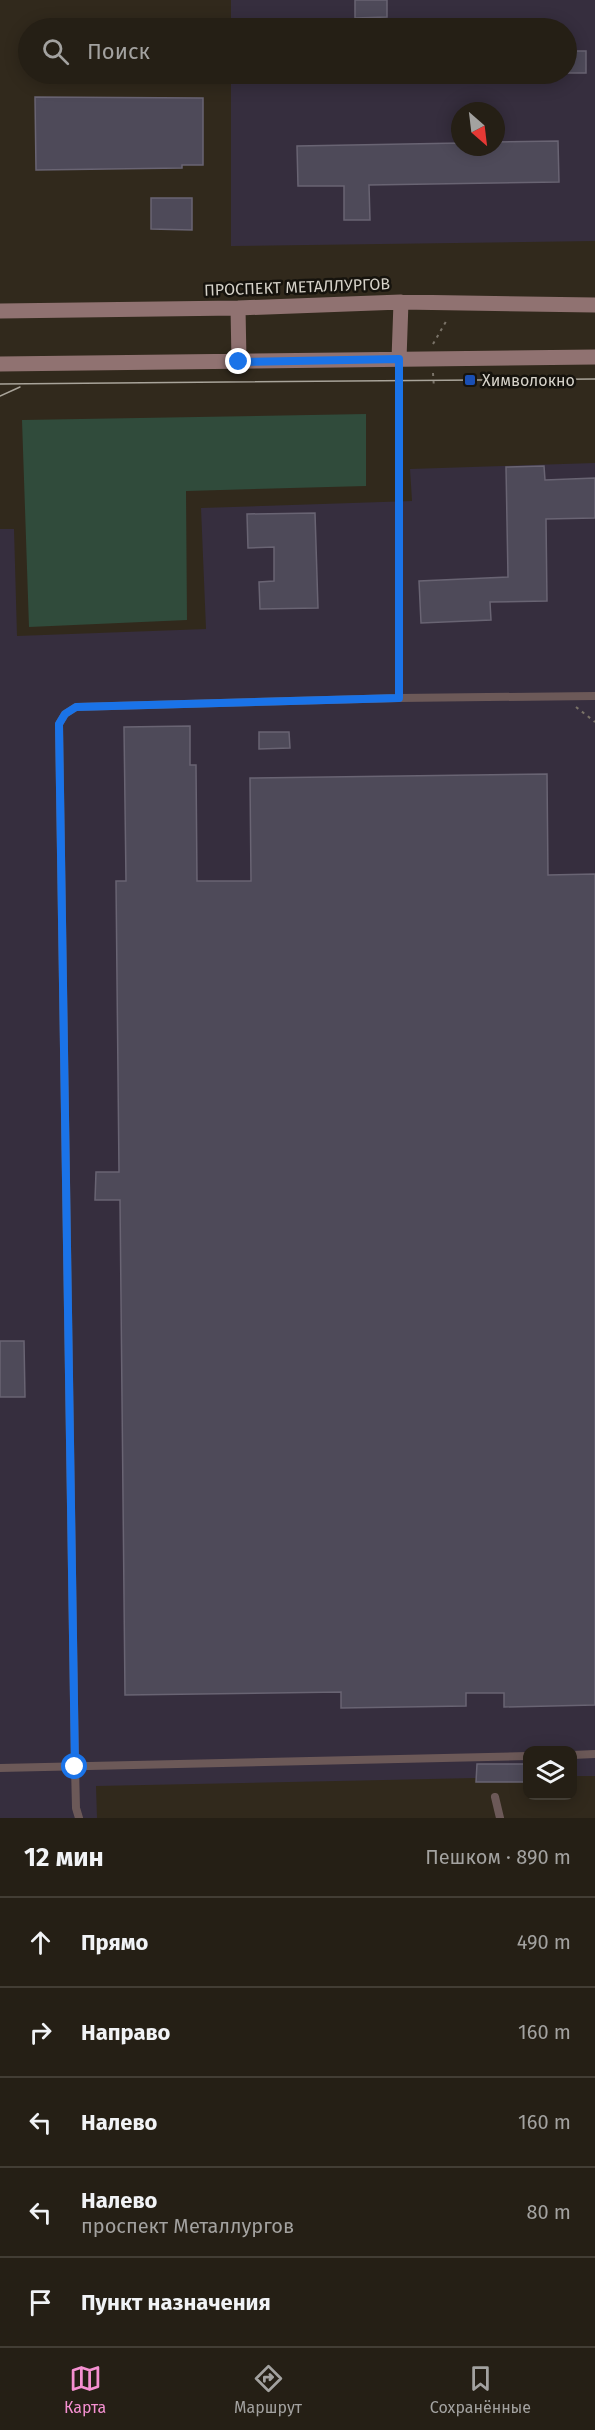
<!DOCTYPE html>
<html lang="ru">
<head>
<meta charset="utf-8">
<style>
	body { margin:0; font-family:"Fira Sans",sans-serif; background:#312c22; color:#f1f3f6 }
	.controls { position:absolute; right:18px; bottom:18px; display:grid; overflow:hidden; border-radius:12px; box-shadow:0 3px 15px #0003 }
	.controls button { width:54px; height:54px; display:grid; place-items:center; padding:0; border:0; border-bottom:2px solid #423d34; background:#251f15; color:#f1f3f6; font:30px sans-serif }
	.compass { position:absolute; left:451px; top:102px; width:54px; height:54px; border-radius:50%; background:#251f15; box-shadow:0 3px 15px #0003; rotate:152deg }
	.stop { position:absolute; width:18px; height:18px; margin:-14px; border:4px solid #1a73e8; border-radius:50%; background:#fff }
	.stop.end { background:#1a73e8; border-color:#fff; box-shadow:0 2px 6px #0008 }
	.list { margin:0; padding:0; list-style:none }
	h2 { display:flex; justify-content:space-between; align-items:center; height:78px; margin:0; padding:0 24px; font-size:26px }
	h2 small { font-size:20px; font-weight:400; color:#a3a2a0 }
	.list li { display:grid; grid-template-columns:39px 1fr auto; gap:18px; align-items:center; box-sizing:border-box; height:90px; padding:0 24px; border-top:2px solid #423d34 }
	.list b { display:block; font-size:22px; white-space:nowrap }
	.list p { margin:0; font-size:20px; white-space:nowrap; color:#a3a2a0 }
	.list em { font-size:20px; font-style:normal; color:#a3a2a0 }
	.icon { flex:none; width:33px; height:33px; fill:none; stroke:currentColor; stroke-width:2; stroke-linecap:round; stroke-linejoin:round }
	.map { position:relative; flex:none; width:595px; height:1818px; overflow:hidden }
	.search { position:absolute; background:#251f15; box-shadow:0 3px 15px #0003; left:18px; right:18px; top:18px; height:66px; display:flex; align-items:center; gap:15px; box-sizing:border-box; padding:0 21px; border-radius:33px; color:#a3a2a0; font-size:22px }
	.sheet { height:528px; background:#251f15 }
	nav { display:flex; justify-content:space-around; align-items:center; box-sizing:border-box; height:84px; border-top:2px solid #423d34; background:#251f15; font-size:16px; color:#a3a2a0 }
	nav a { display:grid; justify-items:center; gap:3px }
	nav .on { color:#f590d1 }
	.map>svg:first-child { display:block }
	.industrial { fill:#362e3e; fill-rule:evenodd }
	.green { fill:#304b3b }
	.building { fill:#4e4a59; stroke:#696473; stroke-width:1.5 }
	.lines { fill:none; stroke-linecap:round; stroke-linejoin:round }
	.path { stroke:#7a7368; stroke-width:2; stroke-dasharray:3 4.5; stroke-linecap:butt }
	.lane { stroke:#6c5958; stroke-width:8 }
	.secondary { stroke:#907271; stroke-width:15 }
	.tram { stroke:#a9a49a; stroke-width:1.5 }
	.route { stroke:#1a73e8; stroke-width:8 }
	.transit-dot { fill:#1a4fb4; stroke:#16130d; stroke-width:2 }
	.labels { text-anchor:middle; dominant-baseline:central; stroke-width:5; stroke-linejoin:round; paint-order:stroke }
	.street-label { font-size:16px; fill:#d6d2c9; stroke:#16130d }
	.poi-label { font-size:16px; fill:#d6d2c9; stroke:#16130d; text-anchor:start }
</style>
</head>
<body>
<div class="map">
<svg width="595" height="1818" viewBox="0 0 595 1818">
	<rect width="100%" height="100%" fill="#31291c"/>
	<path class="industrial" d="M231,0H595V241L231,246V74H566V28H231ZM460,111H496V147H460Z
		M595,463V1776H573L572,1750H528L527,1777L96,1786L97,1818H0V529H14L17,636L206,629L201,508L412,501L410,469Z"/>
	<path class="green" d="M366,414V486L186,491L187,620L29,627L22,420Z"/>
	<path class="building" d="M355,0H387V17L355,18Z
		M567,51H586V73H567Z
		M35,97L203,98V165H182V168L36,170Z
		M558,141L559,182L369,185L370,220H344V186H298L297,146L460,143V147H496V142Z
		M151,198H192V230L151,229Z
		M544,466L545,480L595,478V518L546,519L547,601L490,602L491,620L421,623L419,581L508,577L506,467Z
		M315,513L318,608L260,609L259,582L274,581V547L248,548L247,514Z
		M190,726V765H196L197,881H251L250,778L547,774L548,875L595,874V1705L504,1707V1693H466V1706L341,1708V1692L125,1695L120,1200H95L96,1172H119L116,881H126L124,727Z
		M259,732H289L290,748L259,749Z
		M0,1341H24L25,1397H0Z
		M477,1764H528V1782H476Z"/>
	<g class="lines">
		<path class="path" d="M433,344L448,318
			M433,373L434,388
			M576,707L595,722"/>
		<path class="lane" d="M399,359V698
			M572,1755L595,1754
			M0,1768L528,1756
			M495,1797L500,1818
			M79,1818L76,1808L75,1767L59,724L65,714L76,707L399,698L595,696"/>
		<path class="secondary" d="M238,308L239,361
			M0,311L238,308L401,302L595,305
			M399,359L401,302
			M0,364L595,357"/>
		<path class="tram" d="M0,384L595,379
			M0,396L20,387"/>
	</g>
	<g class="lines">
		<path class="route" d="M75,1767L59,724L65,714L76,707L399,698V359L239,362"/>
	</g>
	<rect class="transit-dot" x="464" y="374" width="12" height="12" rx="3"/>
	<g class="labels">
		<g class="street-label">
			<text transform="translate(297 287) rotate(-2)">ПРОСПЕКТ МЕТАЛЛУРГОВ</text>
		</g>
		<g class="poi-label">
			<text x="482" y="380">Химволокно</text>
		</g>
	</g>
</svg>
<div class="controls">
<button><svg class="icon" aria-label="layers" viewBox="0 0 24 24"><path d="M12 4l9 5-9 5-9-5zM3 14l9 5 9-5"/></svg></button>
</div>
<svg class="compass" viewBox="-18 -18 36 36"><path d="M0-13l5 13h-10z" fill="#e53935"/><path d="M0 13l5-13h-10z" fill="#a3a2a0"/></svg>
<div class="stop" style="left:75px;top:1767px"></div>
<div class="stop end" style="left:239px;top:362px"></div>
<div class="search"><svg class="icon" aria-label="search" viewBox="0 0 24 24"><circle cx="10" cy="10" r="6"/><path d="M15 15l6 6"/></svg>Поиск</div>
</div>
<section class="sheet">
<h2>12 мин<small>Пешком · 890 m</small></h2>
<ul class="list">
<li><svg class="icon" aria-label="ahead" viewBox="0 0 24 24"><path d="M12 20V5M6 11l6-6 6 6"/></svg><div><b>Прямо</b></div><em>490 m</em></li>
<li><svg class="icon" aria-label="right" viewBox="0 0 24 24"><path d="M7 20v-9h11M14 6l5 5-5 5"/></svg><div><b>Направо</b></div><em>160 m</em></li>
<li><svg class="icon" aria-label="left" viewBox="0 0 24 24"><path d="M17 20v-9H6M10 6l-5 5 5 5"/></svg><div><b>Налево</b></div><em>160 m</em></li>
<li><svg class="icon" aria-label="left" viewBox="0 0 24 24"><path d="M17 20v-9H6M10 6l-5 5 5 5"/></svg><div><b>Налево</b><p>проспект Металлургов</p></div><em>80 m</em></li>
<li><svg class="icon" aria-label="arrive" viewBox="0 0 24 24"><path d="M6 21V4h12l-3 4 3 4H6"/></svg><div><b>Пункт назначения</b></div></li>
</ul>
</section>
<nav>
<a class="on"><svg class="icon" aria-label="map" viewBox="0 0 24 24"><path d="M3 6l6-2 6 2 6-2v14l-6 2-6-2-6 2zM9 4v14M15 6v14"/></svg>Карта</a>
<a><svg class="icon" aria-label="directions" viewBox="0 0 24 24"><path d="M12 3l9 9-9 9-9-9zM9 14v-3h6M13 9l2 2-2 2"/></svg>Маршрут</a>
<a><svg class="icon" aria-label="saved" viewBox="0 0 24 24"><path d="M7 4h10v16l-5-4-5 4z"/></svg>Сохранённые</a>
</nav>
</body>
</html>
